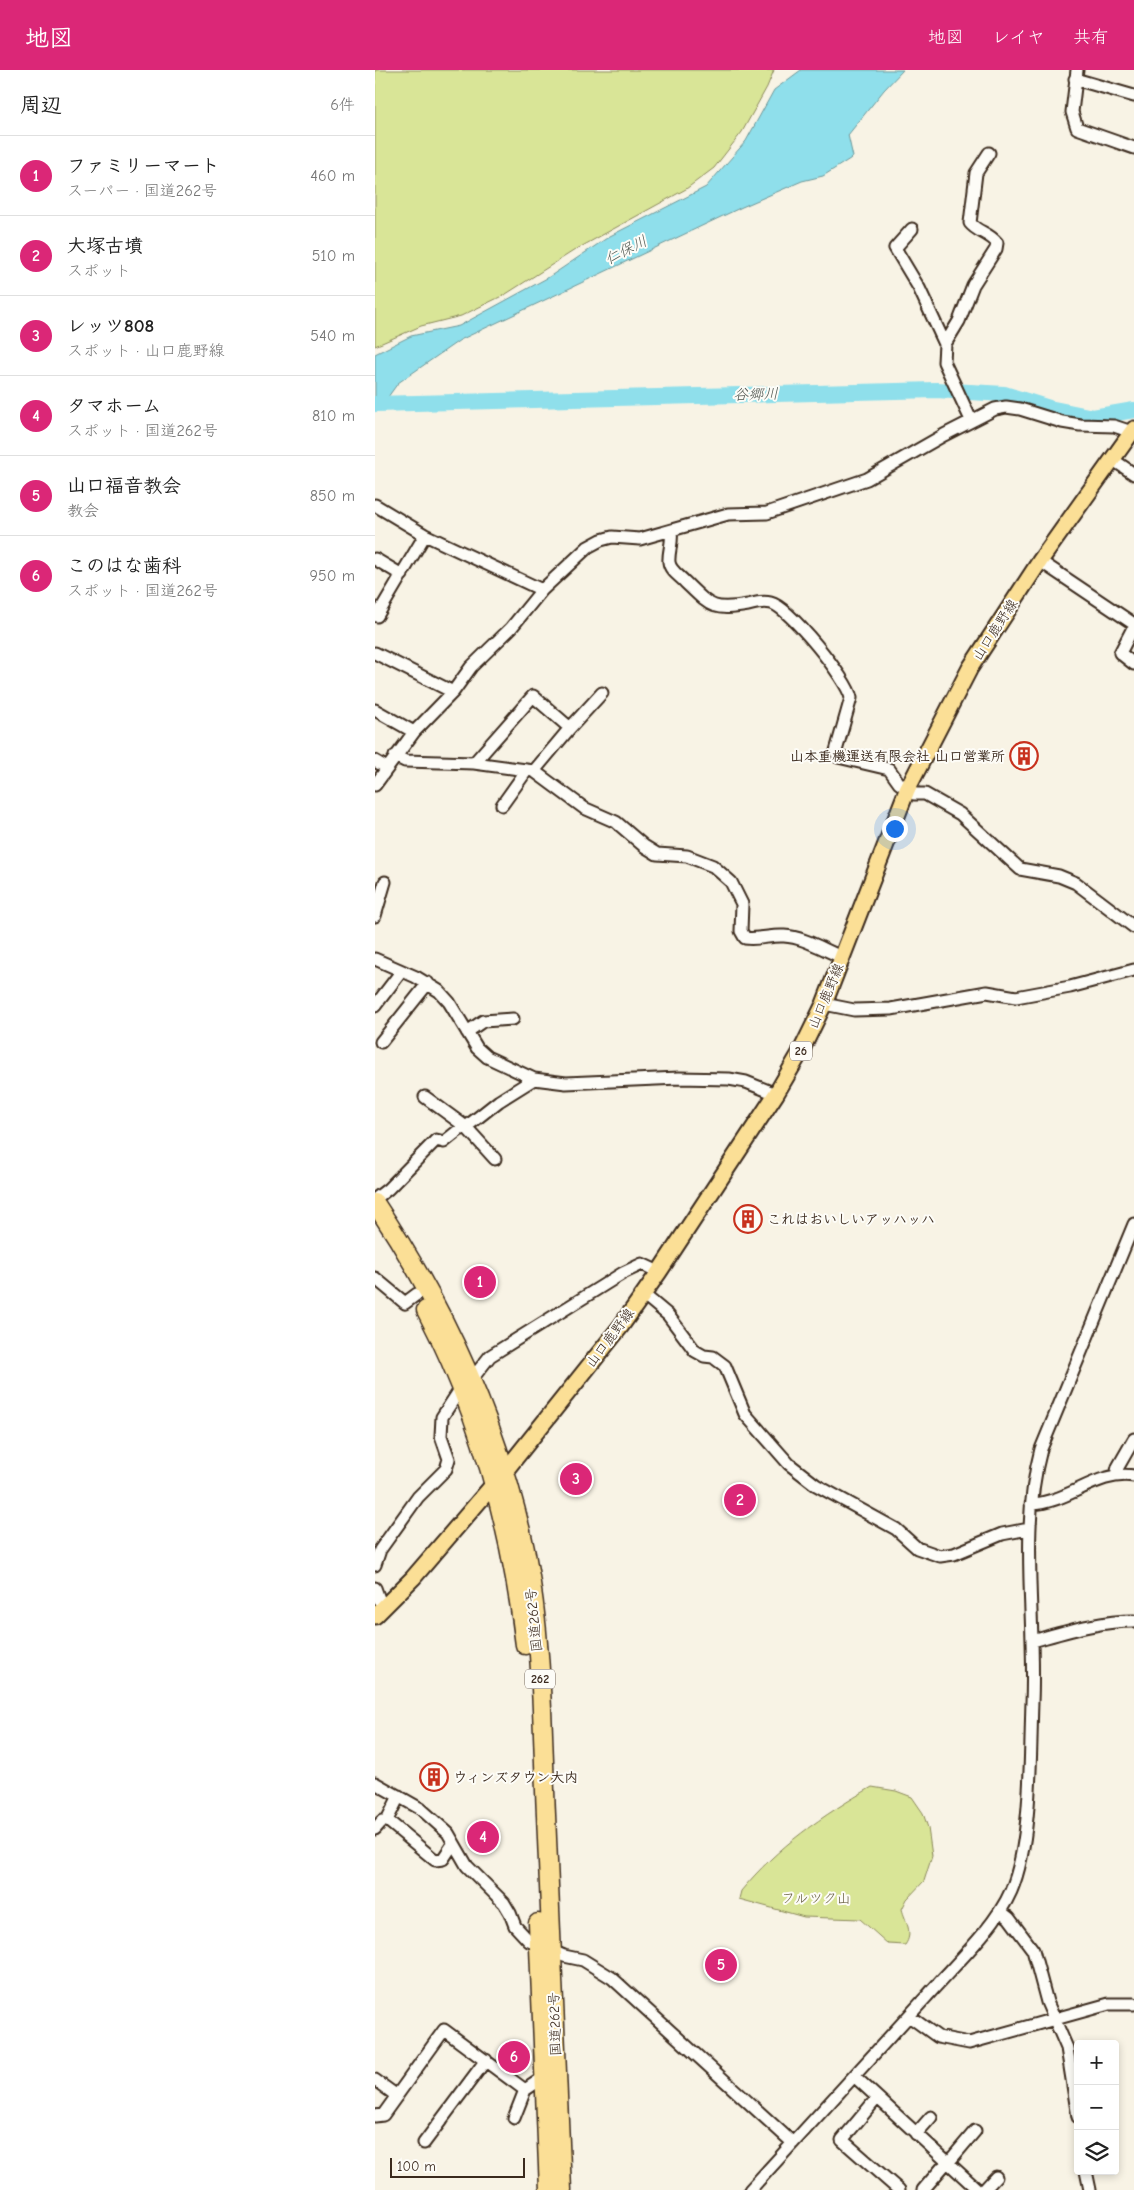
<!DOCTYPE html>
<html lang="ja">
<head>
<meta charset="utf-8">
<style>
	body { margin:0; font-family:"Comic Neue","Klee One",sans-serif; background:#f6f6f6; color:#222 }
	.controls { position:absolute; right:15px; bottom:15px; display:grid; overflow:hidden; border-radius:5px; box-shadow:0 2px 8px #0003 }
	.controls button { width:45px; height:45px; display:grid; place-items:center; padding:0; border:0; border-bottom:1px solid #e0e0e0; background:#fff; color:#222; font:25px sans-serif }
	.scale { position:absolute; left:15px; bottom:12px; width:135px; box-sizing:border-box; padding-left:5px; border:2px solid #3b2a1e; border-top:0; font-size:14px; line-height:18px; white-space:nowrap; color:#3b2a1e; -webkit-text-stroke:4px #fdfcf7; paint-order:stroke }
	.you { position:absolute; left:519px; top:758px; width:18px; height:18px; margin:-12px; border:4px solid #fff; border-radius:50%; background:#1a73e8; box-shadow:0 0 0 8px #1a73e833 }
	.badge { display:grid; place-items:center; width:32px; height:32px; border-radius:50%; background:#db2777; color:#fff; font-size:16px; font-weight:700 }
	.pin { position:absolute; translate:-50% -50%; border:2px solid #fff; box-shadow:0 1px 5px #0006 }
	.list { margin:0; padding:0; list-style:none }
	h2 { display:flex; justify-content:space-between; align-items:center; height:65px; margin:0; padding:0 20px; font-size:21px }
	h2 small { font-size:16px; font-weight:400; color:#767676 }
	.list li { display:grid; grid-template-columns:32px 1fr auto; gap:15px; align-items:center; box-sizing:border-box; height:80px; padding:0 20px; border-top:1px solid #e0e0e0 }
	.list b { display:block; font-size:19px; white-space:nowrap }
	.list p { margin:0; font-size:16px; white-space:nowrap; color:#767676 }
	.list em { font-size:16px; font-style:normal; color:#767676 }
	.icon { flex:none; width:28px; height:28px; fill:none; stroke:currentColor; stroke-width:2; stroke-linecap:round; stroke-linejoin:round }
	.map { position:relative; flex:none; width:759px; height:2120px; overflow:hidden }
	header { display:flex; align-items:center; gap:30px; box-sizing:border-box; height:70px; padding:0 25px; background:#db2777; color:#fff }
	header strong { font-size:24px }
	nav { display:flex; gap:28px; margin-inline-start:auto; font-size:18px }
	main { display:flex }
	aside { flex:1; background:#fff }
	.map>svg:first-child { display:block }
	.green { fill:#d9e597; stroke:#8a885a }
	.water { fill:#8fdfeb; stroke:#6d9799 }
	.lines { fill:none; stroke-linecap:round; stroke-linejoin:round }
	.river { stroke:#8fdfeb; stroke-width:16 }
	.minor-casing { stroke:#3b2a1e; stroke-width:15 }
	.major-casing { stroke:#3b2a1e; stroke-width:19 }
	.highway-casing { stroke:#3b2a1e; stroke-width:21 }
	.minor { stroke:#fdfcf7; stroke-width:11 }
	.major { stroke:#fbdf96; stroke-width:15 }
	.highway { stroke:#fbdf96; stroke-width:18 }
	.labels { text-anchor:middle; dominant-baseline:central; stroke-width:4; stroke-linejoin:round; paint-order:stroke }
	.shield { fill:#fdfcf7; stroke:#75695f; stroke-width:1 }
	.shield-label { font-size:12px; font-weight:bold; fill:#3b2a1e }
	.street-label { font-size:14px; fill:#3b2a1e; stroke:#fdfcf7 }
	.poi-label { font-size:14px; font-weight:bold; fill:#3b2a1e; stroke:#fdfcf7; text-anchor:start }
	.park-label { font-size:14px; fill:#62593c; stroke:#fdfcf7 }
	.water-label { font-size:15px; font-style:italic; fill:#505751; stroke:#fdfcf7 }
</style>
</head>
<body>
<header>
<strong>地図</strong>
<nav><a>地図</a><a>レイヤ</a><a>共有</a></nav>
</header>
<main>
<aside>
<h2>周辺<small>6件</small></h2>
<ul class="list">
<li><span class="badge">1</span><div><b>ファミリーマート</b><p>スーパー · 国道262号</p></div><em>460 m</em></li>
<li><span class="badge">2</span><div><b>大塚古墳</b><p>スポット</p></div><em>510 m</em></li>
<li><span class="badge">3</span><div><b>レッツ808</b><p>スポット · 山口鹿野線</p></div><em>540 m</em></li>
<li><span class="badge">4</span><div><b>タマホーム</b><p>スポット · 国道262号</p></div><em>810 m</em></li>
<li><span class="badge">5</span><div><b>山口福音教会</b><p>教会</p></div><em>850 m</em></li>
<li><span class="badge">6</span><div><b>このはな歯科</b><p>スポット · 国道262号</p></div><em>950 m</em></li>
</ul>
</aside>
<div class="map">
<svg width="759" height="2120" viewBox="0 0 759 2120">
	<rect width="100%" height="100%" fill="#f8f3e5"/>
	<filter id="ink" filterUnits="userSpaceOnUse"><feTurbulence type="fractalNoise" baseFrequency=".02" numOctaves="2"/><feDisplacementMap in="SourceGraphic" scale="10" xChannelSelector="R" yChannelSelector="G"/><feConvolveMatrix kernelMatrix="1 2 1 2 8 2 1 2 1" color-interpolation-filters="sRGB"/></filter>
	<g filter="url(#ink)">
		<path class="green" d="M0,0H399L392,17L367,62L339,98L311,119L200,180L131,224L86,246L46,256L0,276Z
			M497,1717L521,1721L537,1727L548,1743L553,1758L557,1786L549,1811L532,1829L527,1839C530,1851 539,1863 530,1875L513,1874L485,1849L429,1847L364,1829L366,1821C402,1777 448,1745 497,1717Z"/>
		<path class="water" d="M426,0H528L509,20L473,65L478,87L448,106L427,111L367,137L85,270L23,313L5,338H0V284L36,266L84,256L174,207L235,166L331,117L371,71L399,20Z"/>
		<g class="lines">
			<path class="river" d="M0,334L561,320L629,324L674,338L718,347L759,340"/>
			<defs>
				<path id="minor" d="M702,0L697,42L702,58L759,78
					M700,9L759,26
					M537,159L520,178L544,218L570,274L569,292L596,350
					M570,274L584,251L598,215L621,179L622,173C614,163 602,162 595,153L601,103L614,83
					M737,389L759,404
					M0,435L50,465L167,520
					M296,462C298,472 293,482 294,492C295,501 305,506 310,512C336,537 337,541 373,535C381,533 388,531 396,533C414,537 473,610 476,628L461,681L463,687L514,699L524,713L539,724H550L585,744L645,799L684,806L701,813L759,857
					M0,489L27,505
					M665,491L759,554
					M0,545L2,546L50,465
					M759,556L745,583L759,594
					M0,583L78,622
					M0,640L39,662
					M195,658L227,623
					M20,686L30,691L99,693L159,701L209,738L241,752L269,776L282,784L312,786L338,796L356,812L367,834L366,861L370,868C384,870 395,865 409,866C429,867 449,880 467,887
					M0,691L12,698
					M99,693L158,626L195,658L159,701
					M0,715L39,662L78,622L96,597L136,558L167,520L213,477L226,470L237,467L265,469L353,444L392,443L492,409L569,365L620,339L631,337L645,339L687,352L705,355L739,356L757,362
					M127,735L152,700
					M0,846L10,812
					M0,889L41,907L64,921L74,932L102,978L112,987L159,1009L191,1013L304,1008L354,1009L371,1012L401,1024
					M449,934L479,940L516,939L612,922L641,927L695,917L759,900
					M0,936L26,902
					M92,962L108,951L138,949
					M6,972L53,913
					M50,1027L91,1057L124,1031L159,1009
					M0,1129L13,1119L61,1070L69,1072L84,1060L91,1057L120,1089
					M0,1208L30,1233L42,1224
					M268,1224L293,1245L320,1281L329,1286L338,1287L350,1296L370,1344L414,1394L441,1415L521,1459L542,1478L565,1486L579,1484L627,1464L654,1459
					M97,1309L115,1286L248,1203L267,1194L284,1202
					M741,1405L743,1397L759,1369
					M656,1434C693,1433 722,1400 759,1406
					M0,1495L5,1480L43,1427L71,1399L74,1389L66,1366L67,1347L86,1318
					M0,1518L4,1529L11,1536
					M657,1571C690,1562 724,1551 759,1551
					M0,1713L46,1739L73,1763L92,1796L129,1833L135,1843L140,1856L154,1871L189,1886L208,1890L237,1908L418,2073
					M12,1750L60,1790L68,1789L76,1777L80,1776
					M0,1759L7,1751L12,1750L24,1726
					M625,1841L634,1848L658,1880L672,1932L692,1978L703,2047
					M534,1946L563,1967L594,1973L734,1934H759
					M479,2006L603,2120
					M0,2010L22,2026
					M502,2028L467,2070L524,2120
					M0,2046L8,2045L69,1960L150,2020L169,2007H174
					M139,2048L150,2020
					M541,2064L556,2047
					M49,2073L111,1990
					M573,2093L600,2061
					M711,2101L715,2120
					M375,2120C434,2055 493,1991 552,1926C579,1895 620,1858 636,1821C657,1772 655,1686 657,1632C661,1548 644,1461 666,1379L759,1154
					M548,2120L572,2092
					M609,2120L621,2107"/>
				<path id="major" d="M0,1546L38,1508L130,1401L246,1256L284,1202L401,1024L425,983L449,934L532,720L595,598L665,491L759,359"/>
				<path id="highway" d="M0,1133C71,1240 125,1358 151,1484C168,1570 167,1659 171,1745C176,1870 182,1995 187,2120
					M51,1240C105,1344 136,1459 150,1575
					M163,1853L174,2120"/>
			</defs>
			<use href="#minor" class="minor-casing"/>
			<use href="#major" class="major-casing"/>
			<use href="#highway" class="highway-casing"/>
			<use href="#minor" class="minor"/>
			<use href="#major" class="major"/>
			<use href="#highway" class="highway"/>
		</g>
	</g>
	<defs>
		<symbol id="building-ring" viewBox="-11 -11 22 22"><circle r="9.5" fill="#fdfcf7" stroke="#c8321e" stroke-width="1.5"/><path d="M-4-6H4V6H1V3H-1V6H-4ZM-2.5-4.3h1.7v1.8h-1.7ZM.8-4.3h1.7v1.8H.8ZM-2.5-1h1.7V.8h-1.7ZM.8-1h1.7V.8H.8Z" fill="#c8321e"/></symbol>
	</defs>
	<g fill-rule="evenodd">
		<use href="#building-ring" x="633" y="670" width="32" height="32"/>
		<use href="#building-ring" x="357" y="1133" width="32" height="32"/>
		<use href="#building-ring" x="43" y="1691" width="32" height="32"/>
	</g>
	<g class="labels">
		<g class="shield">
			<rect x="415" y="971.5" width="22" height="19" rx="4"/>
			<rect x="150" y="1599.5" width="30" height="19" rx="4"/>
		</g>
		<g class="shield-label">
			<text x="426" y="981">26</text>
			<text x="165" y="1609">262</text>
		</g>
		<g class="street-label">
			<text transform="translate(620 560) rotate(-57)">山口鹿野線</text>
			<text transform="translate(451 926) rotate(-67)">山口鹿野線</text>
			<text transform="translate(235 1268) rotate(-53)">山口鹿野線</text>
			<text transform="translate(159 1550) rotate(-96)">国道262号</text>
			<text transform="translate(180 1954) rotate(-92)">国道262号</text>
		</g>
		<g class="poi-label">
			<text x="630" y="686" text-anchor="end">山本重機運送有限会社 山口営業所</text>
			<text x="392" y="1149">これはおいしいアッハッハ</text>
			<text x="78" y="1707">ウィンズタウン大内</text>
		</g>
		<g class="park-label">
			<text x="441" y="1828">フルツク山</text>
		</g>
		<g class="water-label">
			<text transform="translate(251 180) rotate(-27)">仁保川</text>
			<text transform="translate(381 324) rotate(-1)">谷郷川</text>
		</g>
	</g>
</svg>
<div class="controls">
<button>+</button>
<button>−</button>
<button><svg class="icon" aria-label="layers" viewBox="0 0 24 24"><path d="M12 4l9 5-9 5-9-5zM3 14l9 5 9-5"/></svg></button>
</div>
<div class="scale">100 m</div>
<div class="you"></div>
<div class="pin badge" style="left:105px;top:1212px">1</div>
<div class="pin badge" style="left:365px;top:1430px">2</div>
<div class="pin badge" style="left:201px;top:1409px">3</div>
<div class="pin badge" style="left:108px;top:1767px">4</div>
<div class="pin badge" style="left:346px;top:1895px">5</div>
<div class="pin badge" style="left:139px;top:1987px">6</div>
</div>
</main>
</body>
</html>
